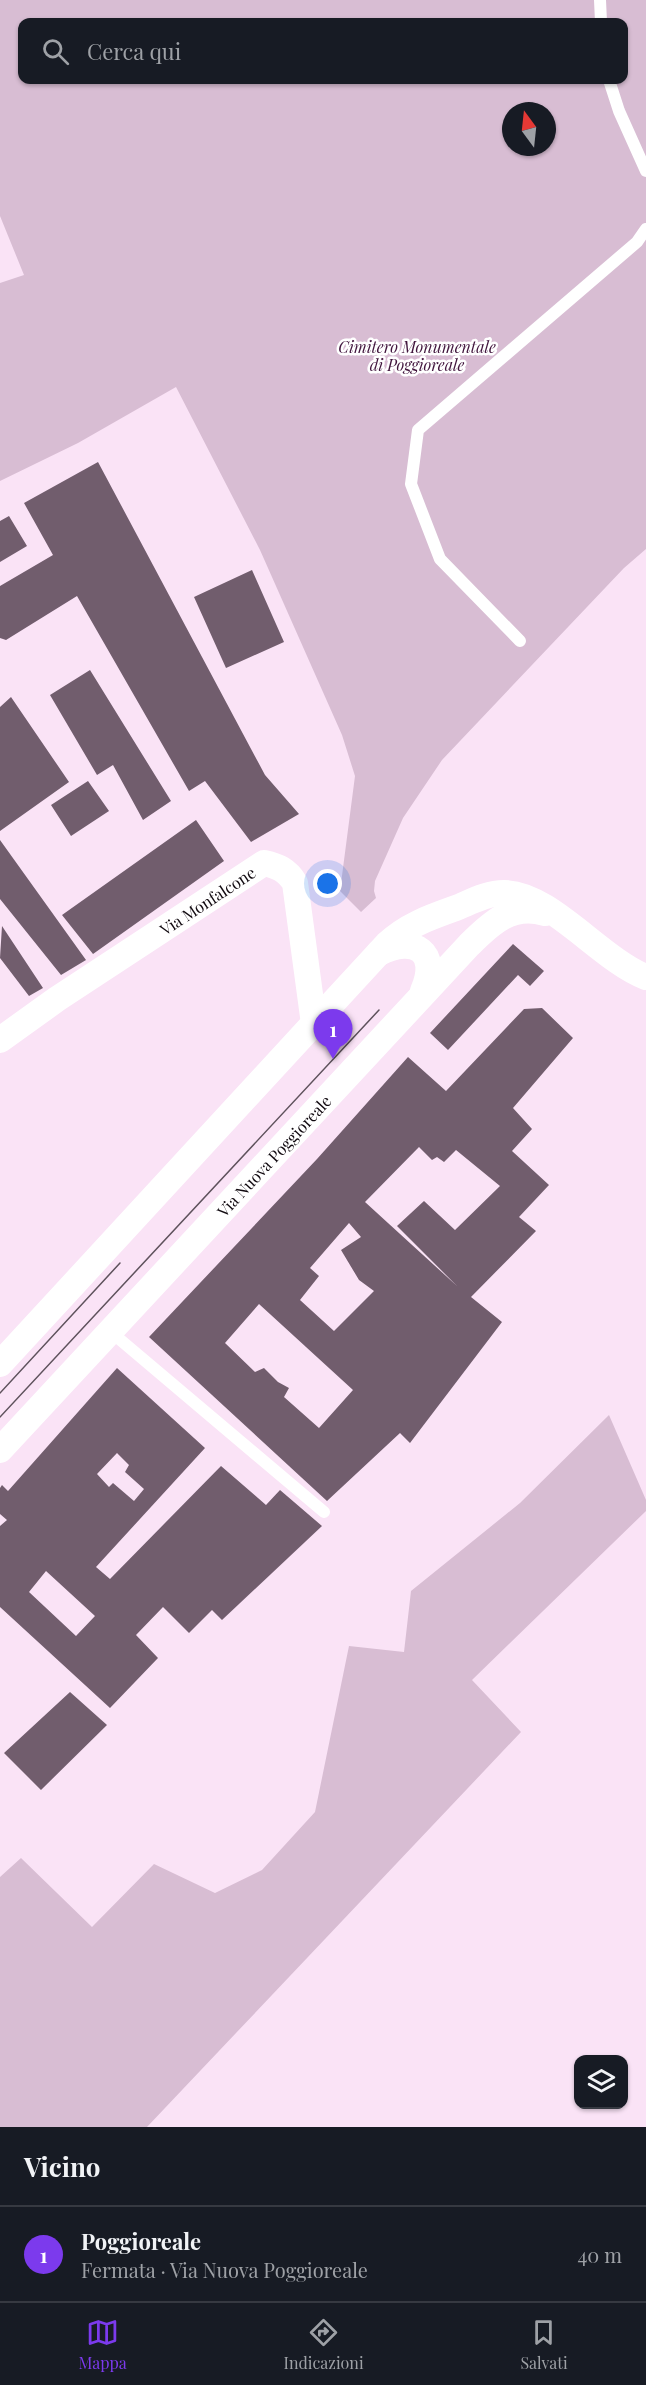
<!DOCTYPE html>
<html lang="it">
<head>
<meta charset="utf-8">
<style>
	body { margin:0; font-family:"Playfair Display",serif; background:#242831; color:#f1f3f6 }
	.controls { position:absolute; right:18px; bottom:18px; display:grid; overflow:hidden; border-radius:12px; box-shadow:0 2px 4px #0004 }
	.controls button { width:54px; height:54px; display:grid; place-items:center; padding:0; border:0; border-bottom:2px solid #363941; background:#171b24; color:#f1f3f6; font:30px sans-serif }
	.compass { position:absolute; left:502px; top:102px; width:54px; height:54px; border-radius:50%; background:#171b24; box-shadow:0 2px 4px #0004; rotate:345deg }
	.you { position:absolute; left:328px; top:884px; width:21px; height:21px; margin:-15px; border:4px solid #fff; border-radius:50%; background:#1a73e8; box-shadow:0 0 0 9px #1a73e833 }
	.badge { display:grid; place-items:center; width:39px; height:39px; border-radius:50%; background:#7c3aed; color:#fff; font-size:20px; font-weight:700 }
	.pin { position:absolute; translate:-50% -50px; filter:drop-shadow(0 2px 3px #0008) }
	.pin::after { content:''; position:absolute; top:32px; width:21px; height:18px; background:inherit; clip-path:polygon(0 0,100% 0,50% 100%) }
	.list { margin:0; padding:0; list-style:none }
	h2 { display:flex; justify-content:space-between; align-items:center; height:78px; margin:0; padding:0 24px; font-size:26px }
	h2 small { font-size:20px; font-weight:400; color:#9ea1a6 }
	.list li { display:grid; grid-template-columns:39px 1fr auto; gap:18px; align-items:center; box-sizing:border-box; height:96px; padding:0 24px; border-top:2px solid #363941 }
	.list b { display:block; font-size:22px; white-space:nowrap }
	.list p { margin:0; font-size:20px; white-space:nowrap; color:#9ea1a6 }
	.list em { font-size:20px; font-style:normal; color:#9ea1a6 }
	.icon { flex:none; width:33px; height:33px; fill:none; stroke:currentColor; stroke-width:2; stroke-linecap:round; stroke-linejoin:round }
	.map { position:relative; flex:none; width:646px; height:2127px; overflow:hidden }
	.search { position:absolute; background:#171b24; box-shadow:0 2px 4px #0004; left:18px; right:18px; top:18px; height:66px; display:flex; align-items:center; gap:15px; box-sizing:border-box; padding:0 21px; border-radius:12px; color:#9ea1a6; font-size:22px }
	.sheet { height:174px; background:#171b24 }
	nav { display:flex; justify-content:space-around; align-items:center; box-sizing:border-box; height:84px; border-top:2px solid #363941; background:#171b24; font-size:16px; color:#9ea1a6 }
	nav a { display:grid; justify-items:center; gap:3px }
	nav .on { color:#7c3aed }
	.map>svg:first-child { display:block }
	.green { fill:#d8bdd3; fill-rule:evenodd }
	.building { fill:#715d6d; fill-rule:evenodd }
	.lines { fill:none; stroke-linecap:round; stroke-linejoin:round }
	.service { stroke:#fff; stroke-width:12 }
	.minor { stroke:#fff; stroke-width:26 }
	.tram { stroke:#5e525c; stroke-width:1.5 }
	.labels { text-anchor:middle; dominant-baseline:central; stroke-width:5; stroke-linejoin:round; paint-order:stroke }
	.park-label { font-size:16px; font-style:italic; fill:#41153d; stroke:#fff }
	.street-label { font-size:16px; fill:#10090f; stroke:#fff }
</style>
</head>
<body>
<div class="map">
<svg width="646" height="2127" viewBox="0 0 646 2127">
	<rect width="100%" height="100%" fill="#fae3f6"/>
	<path class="green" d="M0,0H646V549L624,568L442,760L403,818L375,881L374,891L376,898L361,912L340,891L355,776L342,735L260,550L176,387L78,443L0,481V283L24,275L0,216ZM22,22H624V80H22ZM511,111H547V147H511Z
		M609,1415L646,1500V1511L472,1680L521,1732L147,2127H0V1877L21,1858L92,1927L154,1864L215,1893L262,1870L315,1812L349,1646L404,1652L411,1591L520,1503Z"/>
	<path class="building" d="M98,462L265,775L299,814L251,842L205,781L189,791L77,596L6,640L0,638V586L53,555L24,503Z
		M9,516L27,546L0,562V521Z
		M252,570L284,642L226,668L194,597Z
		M90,670L171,801L143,820L113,765L97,775L50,695Z
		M11,697L69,782L0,831V707Z
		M88,781L109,811L71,836L51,805Z
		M196,820L224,861L93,954L62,915Z
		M0,840L86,960L61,975L0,899Z
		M2,926L43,988L29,996L0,958Z
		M513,944L544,971L530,986L518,975L448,1050L430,1033Z
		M542,1008L573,1038L513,1108L532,1129L512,1151L549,1185L519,1217L536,1231L471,1297L502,1322L410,1443L400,1433L327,1501L149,1337L317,1159L408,1057L446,1091L524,1009ZM419,1147L432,1160L437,1157L444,1162L456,1150L500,1186L455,1230L424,1201L397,1226L457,1286L365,1202ZM349,1223L361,1237L341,1250L359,1280L374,1291L334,1331L300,1300L319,1276L310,1268ZM259,1304L353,1390L319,1428L284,1397L289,1388L278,1382L264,1368L255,1372L225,1343Z
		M117,1368L205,1448L96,1567L110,1579L221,1466L266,1505L280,1490L322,1526L222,1620L212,1610L189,1633L163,1607L136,1635L158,1658L110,1708L0,1607V1526L7,1520L0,1514V1488L2,1485L8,1491ZM117,1453L129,1465L125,1472L144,1489L134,1501L113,1483L109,1487L97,1474ZM46,1571L95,1616L76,1636L29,1592Z
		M70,1692L107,1725L41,1790L4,1753Z"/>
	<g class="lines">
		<path class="service" d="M600,0L601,22
			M609,80L619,111L646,171
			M520,641L440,559L411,484L418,430L637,242L646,229
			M111,1332L324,1512"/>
		<g class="minor">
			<path d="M379,953C415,935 440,952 423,991"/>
			<path id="s1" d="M0,1040L57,999L264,863C278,866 287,870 295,883L314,1024"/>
			<path d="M0,1364L387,944C407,925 431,917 456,908C471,902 487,893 504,893C550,893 601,960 646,977"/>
			<path id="s2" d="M0,1450L469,945C491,923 512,903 545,913"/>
		</g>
		<path class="tram" d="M0,1393L120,1263
			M0,1417L379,1010"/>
	</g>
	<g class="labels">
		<g class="park-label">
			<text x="417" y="346">Cimitero Monumentale<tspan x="417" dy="18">di Poggioreale</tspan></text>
		</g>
		<g class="street-label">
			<text stroke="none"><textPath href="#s1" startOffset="250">Via Monfalcone</textPath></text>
			<text stroke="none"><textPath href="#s2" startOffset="402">Via Nuova Poggioreale</textPath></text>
		</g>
	</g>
</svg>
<div class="controls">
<button><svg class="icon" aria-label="layers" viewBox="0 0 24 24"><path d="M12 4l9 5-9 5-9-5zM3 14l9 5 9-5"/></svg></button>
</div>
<svg class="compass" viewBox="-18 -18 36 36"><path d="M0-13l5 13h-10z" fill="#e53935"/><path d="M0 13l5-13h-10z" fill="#9ea1a6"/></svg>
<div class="you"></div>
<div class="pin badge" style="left:333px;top:1059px">1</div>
<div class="search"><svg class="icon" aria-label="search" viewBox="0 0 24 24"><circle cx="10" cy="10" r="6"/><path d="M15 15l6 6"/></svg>Cerca qui</div>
</div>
<section class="sheet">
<h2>Vicino<small></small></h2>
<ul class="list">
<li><span class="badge">1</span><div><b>Poggioreale</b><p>Fermata · Via Nuova Poggioreale</p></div><em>40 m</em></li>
</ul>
</section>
<nav>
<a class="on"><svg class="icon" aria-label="map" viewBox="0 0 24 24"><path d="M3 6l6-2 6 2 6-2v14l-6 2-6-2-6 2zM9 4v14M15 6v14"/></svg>Mappa</a>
<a><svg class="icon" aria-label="directions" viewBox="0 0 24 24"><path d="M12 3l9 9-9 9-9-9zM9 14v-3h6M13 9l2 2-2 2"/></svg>Indicazioni</a>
<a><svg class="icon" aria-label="saved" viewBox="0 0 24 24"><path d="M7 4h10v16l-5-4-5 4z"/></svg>Salvati</a>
</nav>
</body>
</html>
